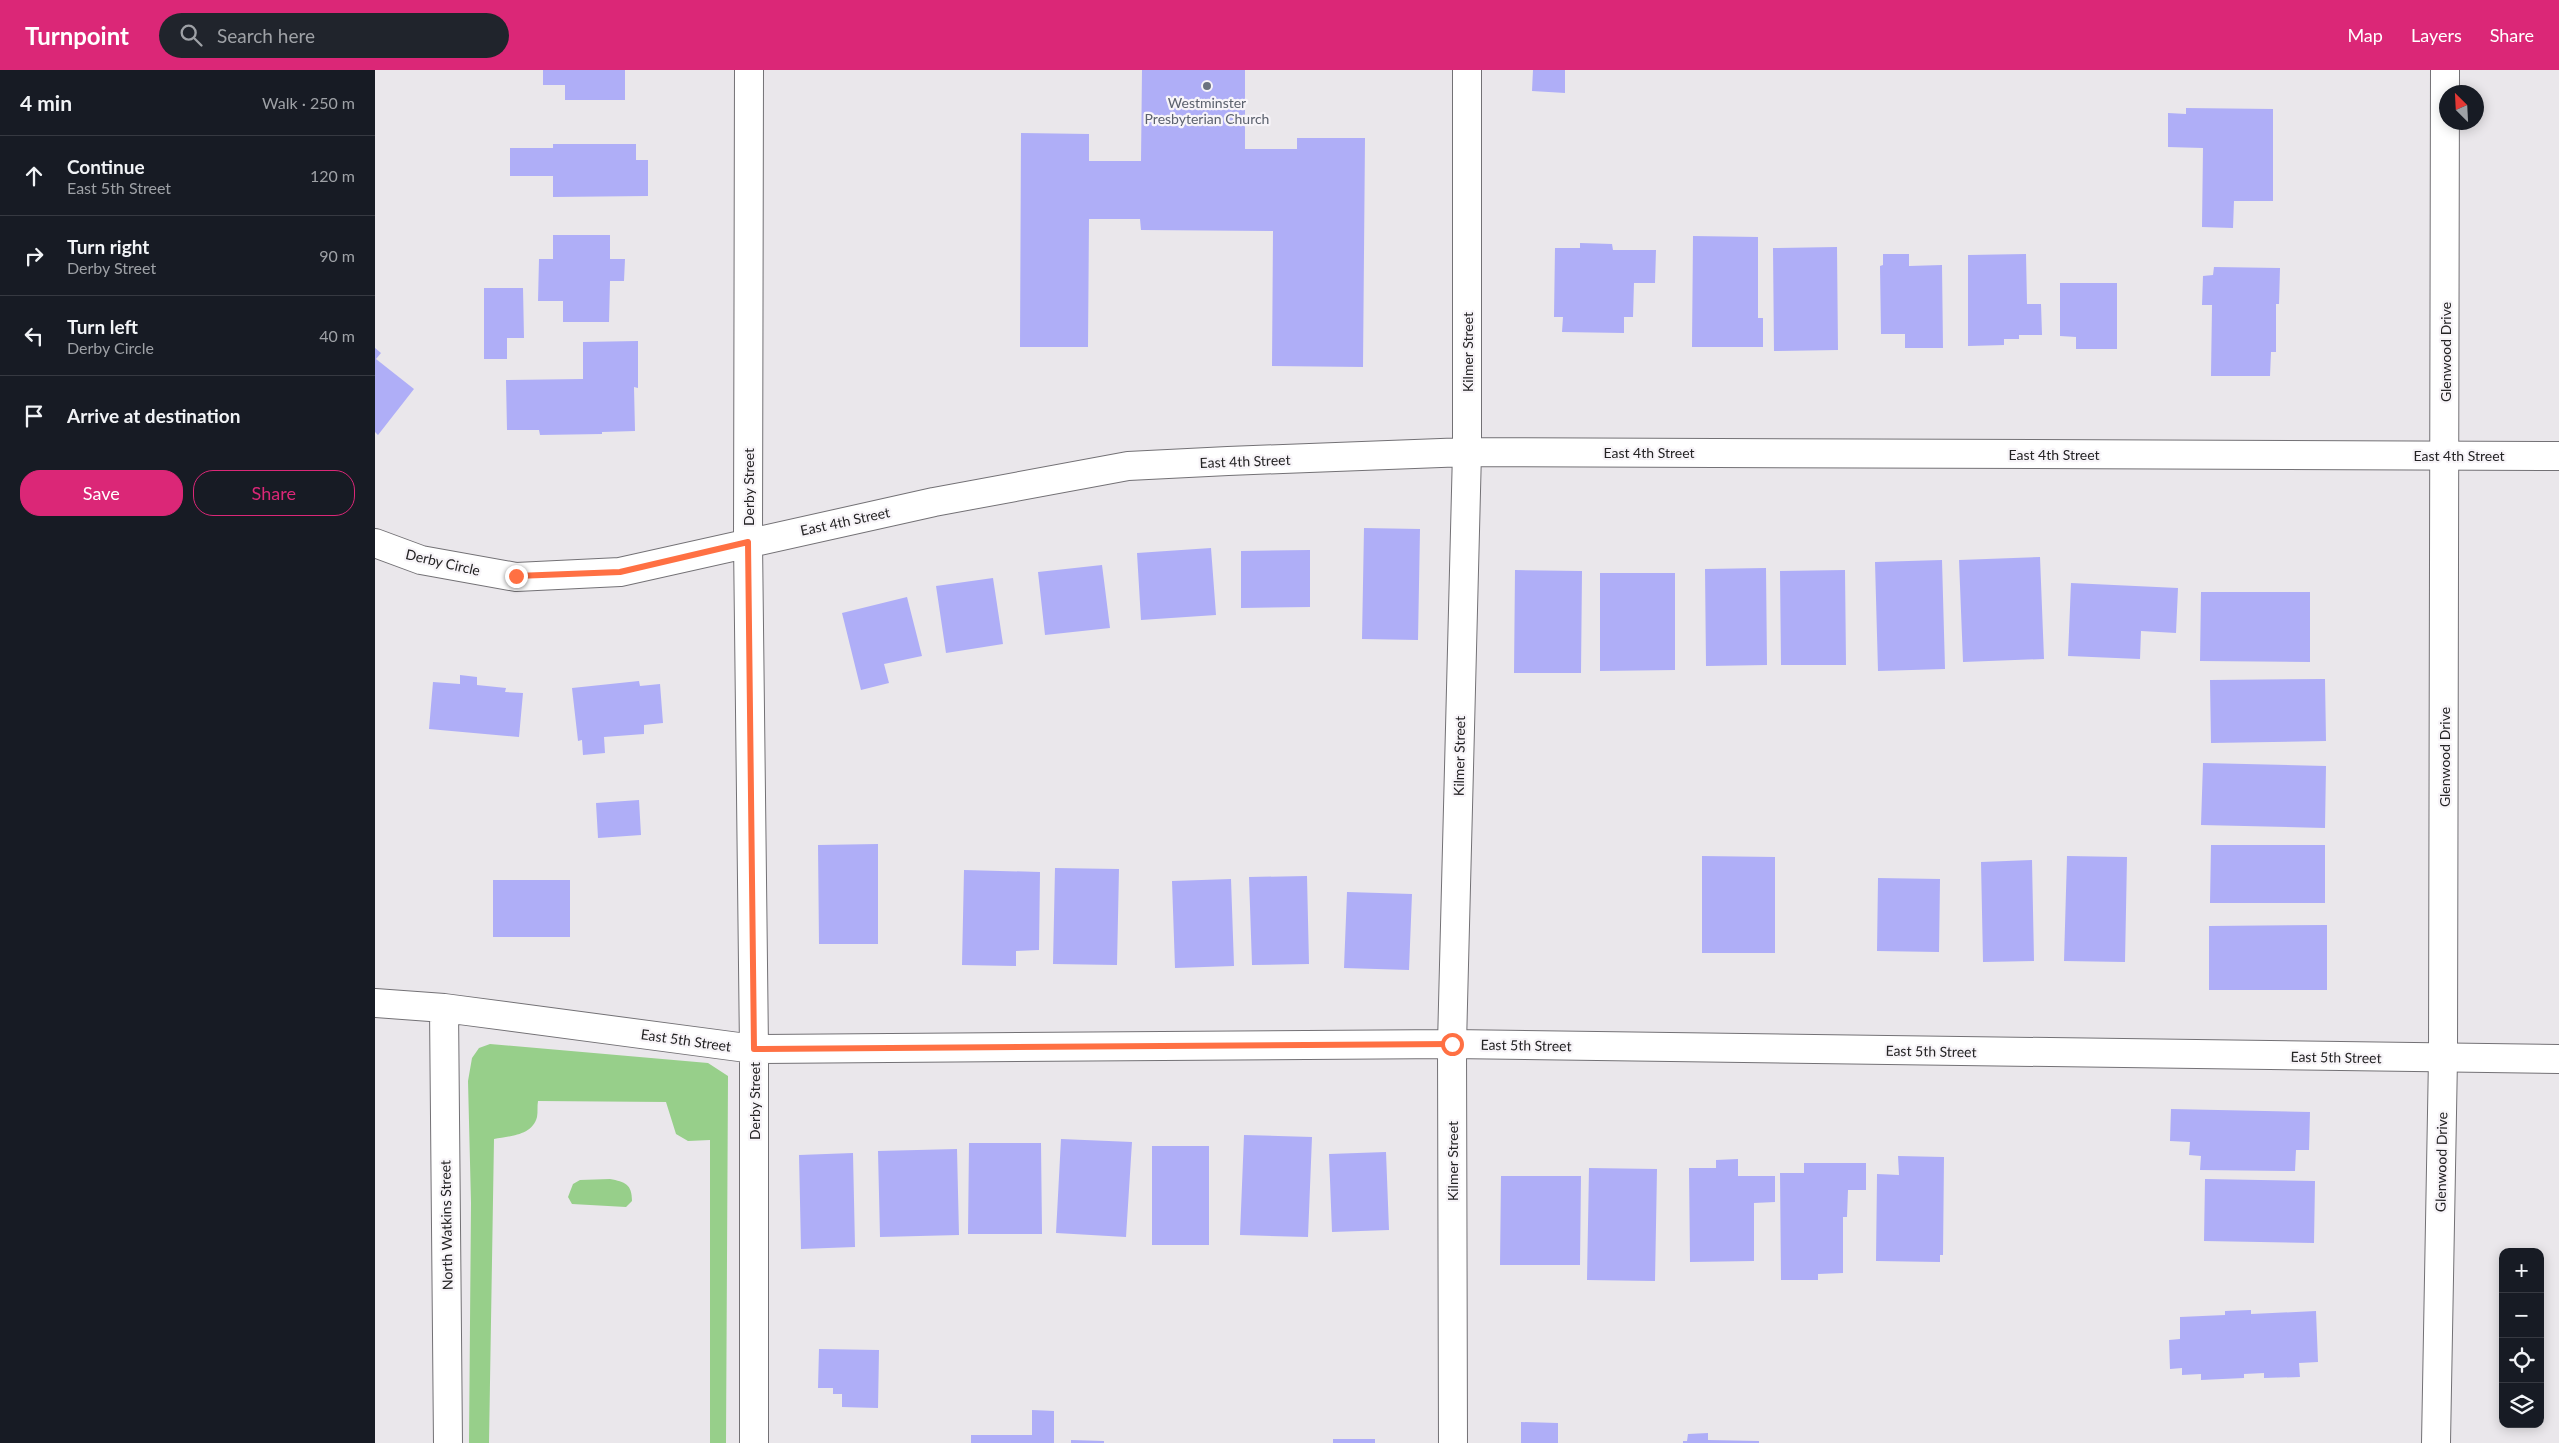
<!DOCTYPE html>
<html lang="en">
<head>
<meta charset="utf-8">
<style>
	body { margin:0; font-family:Lato,sans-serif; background:#20242c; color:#f1f3f6 }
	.controls { position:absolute; right:15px; bottom:15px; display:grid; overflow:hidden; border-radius:10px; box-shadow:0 2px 12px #0003 }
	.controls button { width:45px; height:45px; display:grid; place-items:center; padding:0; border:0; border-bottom:1px solid #363941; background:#171b24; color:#f1f3f6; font:25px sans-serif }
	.compass { position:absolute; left:2064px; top:15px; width:45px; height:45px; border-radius:50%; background:#171b24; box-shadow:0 2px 12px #0003; rotate:336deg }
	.stop { position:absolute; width:15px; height:15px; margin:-11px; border:4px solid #ff7043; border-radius:50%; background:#fff }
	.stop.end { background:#ff7043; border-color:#fff; box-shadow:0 1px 5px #0008 }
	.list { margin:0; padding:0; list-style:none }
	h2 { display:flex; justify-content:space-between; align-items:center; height:65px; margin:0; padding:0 20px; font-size:21px }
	h2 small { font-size:16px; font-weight:400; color:#9ea1a6 }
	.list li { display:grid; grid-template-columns:32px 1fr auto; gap:15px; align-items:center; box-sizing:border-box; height:80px; padding:0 20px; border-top:1px solid #363941 }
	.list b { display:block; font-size:19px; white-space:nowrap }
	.list p { margin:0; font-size:16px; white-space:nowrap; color:#9ea1a6 }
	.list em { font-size:16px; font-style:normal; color:#9ea1a6 }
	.actions { display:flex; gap:10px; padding:15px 20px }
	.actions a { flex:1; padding:11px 0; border:1px solid #db2777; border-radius:20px; text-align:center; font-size:18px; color:#db2777 }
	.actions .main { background:#db2777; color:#fff }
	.icon { flex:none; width:28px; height:28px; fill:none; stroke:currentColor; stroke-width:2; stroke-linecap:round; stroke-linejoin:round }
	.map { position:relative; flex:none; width:2184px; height:1373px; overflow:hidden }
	header { display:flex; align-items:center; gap:30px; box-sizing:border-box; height:70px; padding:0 25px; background:#db2777; color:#fff }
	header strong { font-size:24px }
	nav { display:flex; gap:28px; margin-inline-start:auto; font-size:18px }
	.search { width:350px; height:45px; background:#20242c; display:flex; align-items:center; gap:12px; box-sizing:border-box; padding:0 18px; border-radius:28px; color:#9ea1a6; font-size:19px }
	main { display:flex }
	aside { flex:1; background:#171b24 }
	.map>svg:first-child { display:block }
	.green { fill:#97cf8a }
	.building { fill:#afaef7 }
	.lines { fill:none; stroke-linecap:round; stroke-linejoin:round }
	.minor-casing { stroke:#737175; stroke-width:30 }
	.tertiary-casing { stroke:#737175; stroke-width:30 }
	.minor { stroke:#fff; stroke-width:28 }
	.tertiary { stroke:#fff; stroke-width:28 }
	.route { stroke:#ff7043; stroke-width:6 }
	.worship-dot { fill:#6b7280; stroke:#f7f4f8; stroke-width:2 }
	.labels { text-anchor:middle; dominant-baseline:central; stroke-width:4.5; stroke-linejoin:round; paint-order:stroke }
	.worship-label { font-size:14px; fill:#5b616d; stroke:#f7f4f8 }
	.street-label { font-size:14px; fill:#242324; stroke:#f7f4f8 }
</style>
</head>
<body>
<header>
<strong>Turnpoint</strong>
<div class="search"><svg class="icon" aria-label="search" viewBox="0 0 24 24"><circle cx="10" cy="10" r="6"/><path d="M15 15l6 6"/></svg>Search here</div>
<nav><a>Map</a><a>Layers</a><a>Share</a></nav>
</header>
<main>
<aside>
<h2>4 min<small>Walk · 250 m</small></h2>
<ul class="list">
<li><svg class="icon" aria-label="ahead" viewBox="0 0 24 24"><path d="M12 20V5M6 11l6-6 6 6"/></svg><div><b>Continue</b><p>East 5th Street</p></div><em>120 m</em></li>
<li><svg class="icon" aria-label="right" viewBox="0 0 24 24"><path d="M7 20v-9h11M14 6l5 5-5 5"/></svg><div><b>Turn right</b><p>Derby Street</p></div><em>90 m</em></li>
<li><svg class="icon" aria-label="left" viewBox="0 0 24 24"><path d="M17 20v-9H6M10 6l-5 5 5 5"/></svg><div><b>Turn left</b><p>Derby Circle</p></div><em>40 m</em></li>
<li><svg class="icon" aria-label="arrive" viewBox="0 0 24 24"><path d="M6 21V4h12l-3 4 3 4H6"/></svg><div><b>Arrive at destination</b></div></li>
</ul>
<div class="actions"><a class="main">Save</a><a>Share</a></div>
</aside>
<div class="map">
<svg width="2184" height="1373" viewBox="0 0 2184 1373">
	<rect width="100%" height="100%" fill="#eae7eb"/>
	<path class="green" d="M115,974L333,993L353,1006L351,1373H335V1070L313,1071L301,1064L291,1032L163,1031C162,1036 163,1042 162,1047C157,1066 134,1066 119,1069L114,1373H94L96,1133L93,1011L97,988L104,978Z
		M235,1109C250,1112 257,1114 257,1131L251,1137L197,1134L193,1127L198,1114L205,1110Z"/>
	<path class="building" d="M168,0H250V30H190V15H168Z
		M767,0H870V79H922V68H990L988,297L897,296L898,161L766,160L765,149H714L713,277H645L646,63L714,64V91H766Z
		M1158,0H1190V23L1157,21Z
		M1811,38L1898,39V131H1859L1858,158L1827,157L1828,78L1793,77V43L1811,44Z
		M178,74H261V90H273V126L178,127V106H135V78H178Z
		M178,165H235V189H250L249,211H235L234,252H188V231H163L164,189H178Z
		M1318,166L1383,167V248H1388V277H1317Z
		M1205,173L1237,174L1238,180H1281L1280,213H1259L1258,247H1249V263L1187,262L1188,247H1179L1180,178H1205Z
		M1462,177L1463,280L1399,281L1398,178Z
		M1508,184H1534V196L1567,195L1568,278H1530V264H1506L1505,196L1508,195Z
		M1651,184L1652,234H1666L1667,265H1644V269H1629V275L1593,276V185Z
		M1839,197L1905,198L1904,234H1901V282H1896L1895,306H1836L1837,235H1827L1828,206L1838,205Z
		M1685,213H1742V279H1701V267L1685,266Z
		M109,218H148L149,268H132V289H109Z
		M263,271V318L259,317L260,361L227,362V364L165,365L164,360H132L131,310L208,309V272Z
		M0,278L6,283L1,289L39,319L3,365L0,362Z
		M989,458L1045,459L1043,570L987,569Z
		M836,478L841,545L766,550L762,483Z
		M935,480V537L866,538V481Z
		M1665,487L1669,589L1588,592L1584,490Z
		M1567,490L1570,599L1503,601L1500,492Z
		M727,495L735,558L670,565L663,502Z
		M1391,498L1392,595L1331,596L1330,499Z
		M1140,500L1207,501L1206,603H1139Z
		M1470,500L1471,595H1406L1405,501Z
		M1225,503H1300V600L1225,601Z
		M618,508L628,574L571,583L561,516Z
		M1696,513L1803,518L1801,563L1766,561L1765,589L1693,586Z
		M1826,522H1935V592L1825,591Z
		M532,527L547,586L509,594L514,613L486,620L467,543Z
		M85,605L102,607V615L131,618L130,622L148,623L144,667L54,659L58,612L85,614Z
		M1950,609L1951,671L1836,673L1835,610Z
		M264,611L265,616L285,614L288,653L269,655V664L229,667L230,683L208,685L207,670L203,671L197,618Z
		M1828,693L1951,696L1950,758L1826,755Z
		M264,730L266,765L223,768L221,733Z
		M503,774V874H444L443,775Z
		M1836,775H1950V833H1835Z
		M1327,786L1400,787V883H1327Z
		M1692,786L1752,787L1750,892L1689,891Z
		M1657,790L1659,891L1608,892L1606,792Z
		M680,798L744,799L742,895L678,894Z
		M589,800L665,802L664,880L641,881V896L587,895Z
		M932,806L934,894L877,895L874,807Z
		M1503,808L1565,809L1564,882L1502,881Z
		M856,809L859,896L800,898L797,811Z
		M118,810H195V867H118Z
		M972,822L1037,824L1034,900L969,898Z
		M1952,855V920H1834V856Z
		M1796,1039L1935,1042L1934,1080H1921L1920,1101L1825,1100L1826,1086L1814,1085L1815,1072L1795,1071Z
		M869,1065L937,1067L933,1167L865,1165Z
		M686,1069L757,1072L751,1167L681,1163Z
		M594,1073H666L667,1164H593Z
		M777,1076H834V1175H777Z
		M582,1079L584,1165L505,1167L503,1081Z
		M1011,1082L1014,1160L957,1162L954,1084Z
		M478,1083L480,1177L426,1179L424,1085Z
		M1523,1086L1569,1087L1568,1185H1565V1192L1501,1191L1502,1104L1524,1105Z
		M1363,1089V1106H1400V1132L1379,1133V1191L1315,1192L1314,1098H1341V1090Z
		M1429,1093H1491V1120H1473L1472,1147H1468V1203L1443,1204V1210H1406L1405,1103H1429Z
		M1214,1098L1282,1099L1280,1211L1212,1210Z
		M1126,1106H1206L1205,1195H1125Z
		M1830,1109L1940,1111L1939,1173L1829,1171Z
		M1876,1240V1244L1941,1241L1943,1292L1924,1293L1925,1307L1889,1308V1303L1869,1304V1308L1826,1310V1304L1807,1305V1298L1795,1299L1794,1270L1805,1269V1247L1850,1245V1241Z
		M444,1279L504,1280L503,1338L467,1337V1324H458V1318H443Z
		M657,1340L679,1341V1373H596V1365H657Z
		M1146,1352L1183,1353V1373H1146Z
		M1333,1363V1370L1384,1371V1373H1308V1371H1312L1313,1364Z
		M958,1369H1000V1373H958Z
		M696,1370L729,1371V1373H696Z"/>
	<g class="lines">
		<defs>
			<path id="minor" d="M374,0L373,472L379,979V1373
				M0,473L46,490L141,507L245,502L559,432L753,396L853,391L1092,382L2184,386
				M0,933L69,938L379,979L1077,974L2184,989
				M69,938L73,1373
				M1078,1373L1077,974L1092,382V0"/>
			<path id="tertiary" d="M2061,1373L2068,988L2070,0"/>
		</defs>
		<use href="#minor" class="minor-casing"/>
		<use href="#tertiary" class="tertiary-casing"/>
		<use href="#minor" class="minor"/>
		<use href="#tertiary" class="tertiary"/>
	</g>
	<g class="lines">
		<path class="route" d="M141,506L245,502L373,472L379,979L1077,974"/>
	</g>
	<circle class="worship-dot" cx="832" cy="16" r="5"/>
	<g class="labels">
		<g class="worship-label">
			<text x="832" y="32">Westminster<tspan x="832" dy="16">Presbyterian Church</tspan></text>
		</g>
		<g class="street-label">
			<text transform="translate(1092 282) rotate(-90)">Kilmer Street</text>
			<text transform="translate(2070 282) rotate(-90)">Glenwood Drive</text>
			<text x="1274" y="382">East 4th Street</text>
			<text x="1679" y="384">East 4th Street</text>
			<text x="2084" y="385">East 4th Street</text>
			<text transform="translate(870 391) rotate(-2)">East 4th Street</text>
			<text transform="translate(373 417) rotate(-90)">Derby Street</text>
			<text transform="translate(470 451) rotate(-12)">East 4th Street</text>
			<text transform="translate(68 492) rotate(13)">Derby Circle</text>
			<text transform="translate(1084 686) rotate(-89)">Kilmer Street</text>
			<text transform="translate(2069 687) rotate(-90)">Glenwood Drive</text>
			<text transform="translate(311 970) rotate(8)">East 5th Street</text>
			<text transform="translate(1151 975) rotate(1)">East 5th Street</text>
			<text transform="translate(1556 981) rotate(1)">East 5th Street</text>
			<text transform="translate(1961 987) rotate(1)">East 5th Street</text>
			<text transform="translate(379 1031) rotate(-90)">Derby Street</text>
			<text transform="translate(1077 1091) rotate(-90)">Kilmer Street</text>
			<text transform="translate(2066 1092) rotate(-89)">Glenwood Drive</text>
			<text transform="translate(71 1155) rotate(-91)">North Watkins Street</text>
		</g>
	</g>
</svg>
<div class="controls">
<button>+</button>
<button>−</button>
<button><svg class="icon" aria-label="locate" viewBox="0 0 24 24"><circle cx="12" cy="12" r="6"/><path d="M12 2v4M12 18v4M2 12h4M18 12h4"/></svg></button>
<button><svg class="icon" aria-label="layers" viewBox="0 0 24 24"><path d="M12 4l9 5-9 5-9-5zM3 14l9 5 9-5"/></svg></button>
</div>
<svg class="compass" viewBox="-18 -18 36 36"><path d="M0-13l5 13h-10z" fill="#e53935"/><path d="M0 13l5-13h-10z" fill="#9ea1a6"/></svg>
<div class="stop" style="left:1077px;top:974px"></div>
<div class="stop end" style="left:141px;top:506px"></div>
</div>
</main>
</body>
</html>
